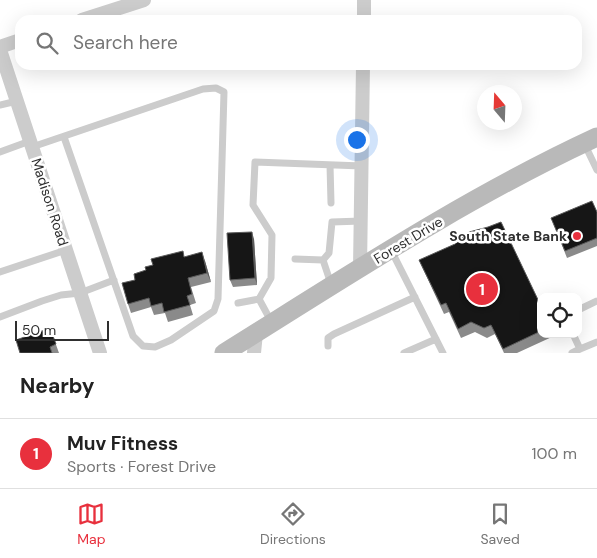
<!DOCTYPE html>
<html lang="en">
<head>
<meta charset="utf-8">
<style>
	body { margin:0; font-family:"DM Sans",sans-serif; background:#f6f6f6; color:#222 }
	.controls { position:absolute; right:15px; bottom:15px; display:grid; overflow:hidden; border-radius:10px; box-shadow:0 5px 20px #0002 }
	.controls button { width:45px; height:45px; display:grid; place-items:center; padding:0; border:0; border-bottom:1px solid #e0e0e0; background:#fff; color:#222; font:25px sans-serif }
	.compass { position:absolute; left:477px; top:85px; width:45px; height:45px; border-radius:50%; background:#fff; box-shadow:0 5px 20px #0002; rotate:341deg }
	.scale { position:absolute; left:15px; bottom:12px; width:94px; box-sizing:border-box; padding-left:5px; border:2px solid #2f2f2f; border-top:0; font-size:14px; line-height:18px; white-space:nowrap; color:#2f2f2f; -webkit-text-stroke:4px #fff; paint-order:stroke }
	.you { position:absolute; left:356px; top:139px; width:18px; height:18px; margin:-12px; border:4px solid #fff; border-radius:50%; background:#1a73e8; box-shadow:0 0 0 8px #1a73e833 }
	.badge { display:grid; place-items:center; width:32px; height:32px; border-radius:50%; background:#e8303d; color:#fff; font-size:16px; font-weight:700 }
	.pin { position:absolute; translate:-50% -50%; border:2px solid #fff; box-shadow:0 1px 5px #0006 }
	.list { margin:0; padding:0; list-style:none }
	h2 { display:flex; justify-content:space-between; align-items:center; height:65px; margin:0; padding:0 20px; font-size:21px }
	h2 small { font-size:16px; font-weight:400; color:#767676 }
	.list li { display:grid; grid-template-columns:32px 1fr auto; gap:15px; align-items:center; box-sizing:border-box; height:70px; padding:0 20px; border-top:1px solid #e0e0e0 }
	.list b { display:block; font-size:19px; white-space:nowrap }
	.list p { margin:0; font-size:16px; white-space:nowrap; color:#767676 }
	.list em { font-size:16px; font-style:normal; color:#767676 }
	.icon { flex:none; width:28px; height:28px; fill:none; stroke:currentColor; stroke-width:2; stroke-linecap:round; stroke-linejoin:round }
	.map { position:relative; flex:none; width:597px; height:353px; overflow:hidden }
	.search { position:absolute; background:#fff; box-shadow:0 5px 20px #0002; left:15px; right:15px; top:15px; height:55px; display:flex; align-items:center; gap:12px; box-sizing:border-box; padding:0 18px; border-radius:15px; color:#767676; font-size:19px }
	.sheet { height:135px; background:#fff }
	nav { display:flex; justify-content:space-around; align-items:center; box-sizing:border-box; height:70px; border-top:1px solid #e0e0e0; background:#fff; font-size:14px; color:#767676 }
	nav a { display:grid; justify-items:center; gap:2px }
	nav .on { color:#e8303d }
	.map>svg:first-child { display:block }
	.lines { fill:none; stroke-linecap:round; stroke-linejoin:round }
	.lane { stroke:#ccc; stroke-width:7 }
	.street { stroke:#ccc; stroke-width:14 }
	.secondary { stroke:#b9b9b9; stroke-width:19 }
	.wall { fill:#8a8a8a }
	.shaded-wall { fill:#5c5c5c }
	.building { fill:#161616; stroke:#5c5c5c }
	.poi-dot { fill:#e8303d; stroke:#fff; stroke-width:2 }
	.labels { text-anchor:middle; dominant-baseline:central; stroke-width:5; stroke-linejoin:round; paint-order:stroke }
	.street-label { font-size:14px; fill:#2f2f2f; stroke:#fff }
	.poi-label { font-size:14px; font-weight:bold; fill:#2f2f2f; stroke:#fff; text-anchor:end }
</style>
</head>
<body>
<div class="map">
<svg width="597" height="353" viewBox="0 0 597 353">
	<rect width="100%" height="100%" fill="#fff"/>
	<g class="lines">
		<path class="lane" d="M0,105L17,101
			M584,143L597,170
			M32,147L203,89L216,88L224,92L218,299L214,311L171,340L155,347L143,346L133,336L64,137
			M0,152L30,141
			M330,165L331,203
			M391,250L443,353
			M295,259L323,260
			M0,272L66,250
			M331,284L323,260L329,253L332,222L361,221
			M238,303L259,299
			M578,310L597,301
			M0,317L42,301L61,295L80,293L114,280
			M272,323L259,299L271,278L272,235L253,205L255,162L362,166
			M328,346V338L334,334L415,297
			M580,349L597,342
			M404,353L436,339
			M572,353L580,349L573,334"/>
		<path class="street" d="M82,20L144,0
			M364,20V0
			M0,47L20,40
			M0,50L100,353
			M360,268L363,65
			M254,353L256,333"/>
		<path class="secondary" d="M224,353C346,277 467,197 597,137"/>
	</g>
	<path class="wall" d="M597,212V246L567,258L554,225Z
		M254,239L257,285L233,287L230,280Z
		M185,257L205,261L211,282L191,287L196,303L190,305L193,315L168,322L165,313L154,315L151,307L131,313L128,304L135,280L146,270Z
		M419,260L541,306V334H553L554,336L517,353H504L495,334L487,338L475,332L461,338L449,312L444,314L423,269Z
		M50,328L59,353H20Z"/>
	<path class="shaded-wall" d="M252,232L254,239L257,285L255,278Z
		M202,252L205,261L211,282L207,273Z"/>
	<path class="building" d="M592,201L597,212V238L565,251L551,218Z
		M501,222L541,306V331L503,349L491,325L484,328L471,322L458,329L446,303L441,305L419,260L455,244L469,232L488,227Z
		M252,232L255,278L230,280L227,233Z
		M183,251L184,257L202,252L207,273L188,278L192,294L187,296L190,305L164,312L162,303L151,306L149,298L128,304L122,283L135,280L134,274L146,270L145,267L153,265L151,259Z
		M50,328L56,344L50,347L52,353H20L16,340Z"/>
	<circle class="poi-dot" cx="577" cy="236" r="5"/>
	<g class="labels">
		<g class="street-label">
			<text transform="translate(50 202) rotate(72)">Madison Road</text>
			<text transform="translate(408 240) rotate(-31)">Forest Drive</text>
		</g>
		<g class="poi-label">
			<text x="567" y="236">South State Bank</text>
		</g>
	</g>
</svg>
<div class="controls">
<button><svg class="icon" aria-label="locate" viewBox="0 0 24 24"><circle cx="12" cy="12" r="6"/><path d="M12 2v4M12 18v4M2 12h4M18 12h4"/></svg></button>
</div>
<svg class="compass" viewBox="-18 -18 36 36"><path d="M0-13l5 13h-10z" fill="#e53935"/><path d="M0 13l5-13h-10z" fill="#767676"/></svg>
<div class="scale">50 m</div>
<div class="you"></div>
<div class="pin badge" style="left:482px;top:289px">1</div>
<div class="search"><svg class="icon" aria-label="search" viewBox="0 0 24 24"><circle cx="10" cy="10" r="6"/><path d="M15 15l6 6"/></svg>Search here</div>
</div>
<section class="sheet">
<h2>Nearby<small></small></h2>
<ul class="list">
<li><span class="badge">1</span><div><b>Muv Fitness</b><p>Sports · Forest Drive</p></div><em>100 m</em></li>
</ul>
</section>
<nav>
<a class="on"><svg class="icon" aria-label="map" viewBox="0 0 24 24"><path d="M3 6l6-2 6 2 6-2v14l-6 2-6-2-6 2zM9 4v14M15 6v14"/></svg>Map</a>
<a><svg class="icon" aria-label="directions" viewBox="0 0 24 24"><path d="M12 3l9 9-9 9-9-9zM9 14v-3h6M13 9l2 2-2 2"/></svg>Directions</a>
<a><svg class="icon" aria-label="saved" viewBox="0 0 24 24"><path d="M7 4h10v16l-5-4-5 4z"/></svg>Saved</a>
</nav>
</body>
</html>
